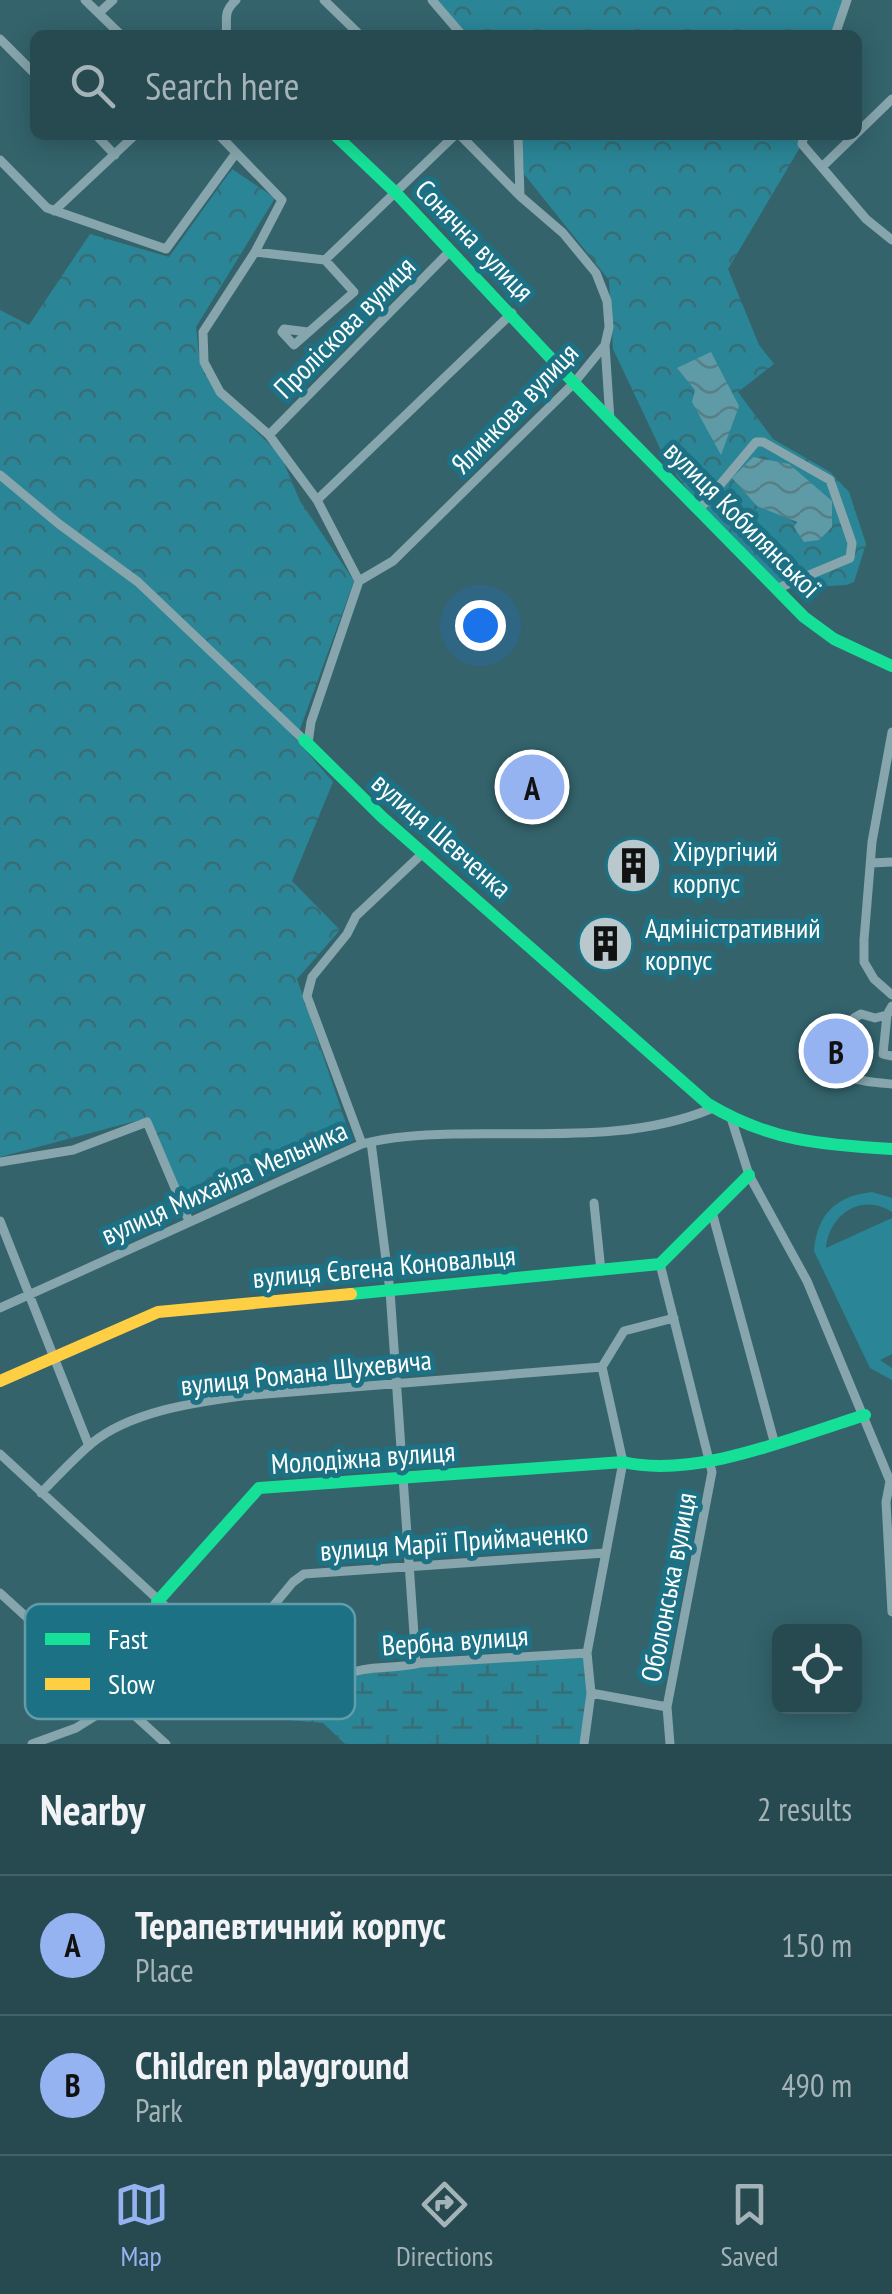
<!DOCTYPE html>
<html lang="en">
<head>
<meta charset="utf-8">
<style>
	body { margin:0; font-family:"PT Sans Narrow",sans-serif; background:#2f5158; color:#f1f3f6 }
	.controls { position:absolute; right:30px; bottom:30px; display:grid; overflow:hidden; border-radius:15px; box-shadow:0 5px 25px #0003 }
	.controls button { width:90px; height:90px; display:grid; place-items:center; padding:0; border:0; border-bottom:2px solid #436268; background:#274a51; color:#f1f3f6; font:50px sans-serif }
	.you { position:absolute; left:480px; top:625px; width:35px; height:35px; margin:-25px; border:8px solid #fff; border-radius:50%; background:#1a73e8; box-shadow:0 0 0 15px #1a73e833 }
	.badge { display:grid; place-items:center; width:65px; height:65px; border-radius:50%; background:#95b2f1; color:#111; font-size:32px; font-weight:700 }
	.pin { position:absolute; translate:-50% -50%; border:5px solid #fff; box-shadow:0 2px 10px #0006 }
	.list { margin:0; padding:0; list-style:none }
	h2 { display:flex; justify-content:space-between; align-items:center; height:130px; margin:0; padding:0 40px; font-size:42px }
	h2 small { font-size:32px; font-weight:400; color:#a4b3b7 }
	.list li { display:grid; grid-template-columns:65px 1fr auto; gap:30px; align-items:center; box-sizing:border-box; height:140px; padding:0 40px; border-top:2px solid #436268 }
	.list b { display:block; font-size:38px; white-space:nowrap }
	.list p { margin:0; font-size:32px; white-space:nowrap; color:#a4b3b7 }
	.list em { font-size:32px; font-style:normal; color:#a4b3b7 }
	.icon { flex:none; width:55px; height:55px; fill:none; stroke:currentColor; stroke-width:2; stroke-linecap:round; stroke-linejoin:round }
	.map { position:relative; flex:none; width:892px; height:1744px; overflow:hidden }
	.search { position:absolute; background:#274a51; box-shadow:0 5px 25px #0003; left:30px; right:30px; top:30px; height:110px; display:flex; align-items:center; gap:25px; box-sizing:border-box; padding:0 35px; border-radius:15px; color:#a4b3b7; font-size:38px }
	.sheet { height:410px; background:#274a51 }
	nav { display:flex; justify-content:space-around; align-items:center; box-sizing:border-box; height:140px; border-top:2px solid #436268; background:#274a51; font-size:28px; color:#a4b3b7 }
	nav a { display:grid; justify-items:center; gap:5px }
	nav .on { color:#95b2f1 }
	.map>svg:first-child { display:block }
	.forest { fill:url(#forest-crowns); fill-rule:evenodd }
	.wetland { fill:url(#wetland-marsh) }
	.pitch { fill:#2a8697 }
	.water { fill:url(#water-waves) }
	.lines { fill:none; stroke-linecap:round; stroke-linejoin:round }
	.street { stroke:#86a5ac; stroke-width:9 }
	.fast { stroke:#16e098; stroke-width:12 }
	.slow { stroke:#ffcf43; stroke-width:12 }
	.labels { text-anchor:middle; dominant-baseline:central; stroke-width:10; stroke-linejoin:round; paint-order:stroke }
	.street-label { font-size:28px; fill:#fff; stroke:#1c7284 }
	.poi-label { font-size:28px; fill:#fff; stroke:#1c7284; text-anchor:start }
	.key { fill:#1c7284; stroke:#609ca9; stroke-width:2.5 }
	.key-label { font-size:28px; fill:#fff }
</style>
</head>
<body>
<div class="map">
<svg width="892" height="1744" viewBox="0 0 892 1744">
	<defs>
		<pattern id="forest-crowns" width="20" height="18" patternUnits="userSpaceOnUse" patternTransform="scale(2.5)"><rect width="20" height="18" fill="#2a8697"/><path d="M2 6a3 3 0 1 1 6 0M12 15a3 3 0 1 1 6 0" fill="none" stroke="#396c75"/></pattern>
		<pattern id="wetland-marsh" width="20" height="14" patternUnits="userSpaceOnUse" patternTransform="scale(2.5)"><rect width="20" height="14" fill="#2a8697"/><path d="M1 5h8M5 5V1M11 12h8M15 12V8" fill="none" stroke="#396c75"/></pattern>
		<pattern id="water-waves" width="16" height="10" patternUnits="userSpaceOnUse" patternTransform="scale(2.5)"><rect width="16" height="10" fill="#5e9ba6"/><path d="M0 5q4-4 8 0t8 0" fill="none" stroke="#587f86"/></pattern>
	</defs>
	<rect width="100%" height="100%" fill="#34636c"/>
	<path class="forest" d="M438,0H847L835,35H467Z
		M522,135H804L802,144L728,269L759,345L774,364L738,392L773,439L830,472L849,492L866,544L854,582L846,585L776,589L725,538L667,463L613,349L609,280L524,174ZM753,457L819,540L733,479Z
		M232,169L275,198L196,327L200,364L217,392L281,456L300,501L354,581L300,729L293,736L333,782L292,881L340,930L297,979L351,1138L189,1213L147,1118L0,1157V310L29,325L90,234L169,257Z"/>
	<path class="wetland" d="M587,1653L591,1693L584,1744H345L323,1723L288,1720L280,1712L289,1713L352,1672Z"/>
	<path class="pitch" d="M872,1192L892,1198V1212C861,1192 829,1215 826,1248L892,1218V1354L880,1360L892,1368V1380L870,1368L814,1251C817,1215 835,1196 872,1192Z"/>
	<path class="water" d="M711,352L739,406L721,455L692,402L695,390L677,368Z
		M753,457L789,464L832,501V527L819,540L804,542L794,527L797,522L757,506L732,478Z"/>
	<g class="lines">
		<path class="street" d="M85,0L121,35
			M324,0L360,35
			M432,0L462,35
			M99,13L113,0
			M226,35C228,18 222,13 236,0
			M835,35L847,0
			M0,39L35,74
			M857,133L892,99
			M96,135L115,155
			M219,135L282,200L255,252L203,332L204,362L220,392L269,435L317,500L359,581
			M460,135L518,194
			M804,135L802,144L866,219L892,240
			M0,160L47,208L166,249L236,153
			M822,167L855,135
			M54,211L135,135
			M255,252L325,260L455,135
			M308,332L284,329L282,332L294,345L354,292L325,260
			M605,345L610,420
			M269,435L450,251
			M0,475L59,524L138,582L304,740
			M317,500L512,313
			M699,510L756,442H763L830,480L852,543L850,558L776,589
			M359,581L393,561L574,383L605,345L609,327L607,301L596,273L563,233L520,196L518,135
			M892,732L872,842L864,940V962L874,979L892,995
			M308,743L311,722L359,581
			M872,863L892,862
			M887,1015L883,1054L892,1056
			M854,1018L861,1014L875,1018L887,1015L892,1006
			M819,1056C845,1081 857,1081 892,1084
			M732,1121L749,1175L807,1281L890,1481L886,1502L892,1612
			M371,1142L390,1291L416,1663
			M362,1144L307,996L312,977L347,934L356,916L424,852
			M0,1162L73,1150L147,1122L189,1221
			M594,1203L601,1271
			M712,1212L774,1441
			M0,1221L89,1446
			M660,1264L712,1472L667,1707L670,1744
			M0,1308L362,1144C392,1136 423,1135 453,1134C538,1132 633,1142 713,1108
			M0,1454L280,1712C308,1715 319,1690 341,1677C364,1664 395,1670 420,1663L587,1653
			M41,1493C58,1476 74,1458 92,1443C132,1411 193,1403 242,1396L602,1367
			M0,1593L166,1744
			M227,1662L293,1582L304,1574L605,1553
			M591,1693L667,1707
			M32,1744L76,1728L119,1701
			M584,1744L591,1693L587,1653L623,1462L602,1367L624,1331L674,1318"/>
		<path class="fast" d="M335,135L396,193L574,383L804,617L834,639L892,666
			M304,740L382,817L708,1104C769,1141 823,1145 892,1149
			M351,1294L660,1264L749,1175
			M157,1602L259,1488L623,1462C696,1479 794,1437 865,1415"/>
		<path class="slow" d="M0,1381L158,1312L351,1294"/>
	</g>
	<defs>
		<symbol id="building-disc" viewBox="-11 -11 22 22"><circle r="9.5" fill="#b8c8cc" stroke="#1c7284"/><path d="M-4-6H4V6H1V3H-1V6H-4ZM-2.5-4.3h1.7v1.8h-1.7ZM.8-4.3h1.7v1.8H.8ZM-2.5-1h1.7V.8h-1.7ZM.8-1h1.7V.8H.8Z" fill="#111"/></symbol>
	</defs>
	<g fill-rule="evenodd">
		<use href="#building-disc" x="602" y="834" width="63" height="63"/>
		<use href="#building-disc" x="574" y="912" width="63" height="63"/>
	</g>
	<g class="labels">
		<g class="street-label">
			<text transform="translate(475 240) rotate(46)">Сонячна вулиця</text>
			<text transform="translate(344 327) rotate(-45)">Проліскова вулиця</text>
			<text transform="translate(514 408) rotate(-46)">Ялинкова вулиця</text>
			<text transform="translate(743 519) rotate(45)">вулиця Кобилянської</text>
			<text transform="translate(442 835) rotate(41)">вулиця Шевченка</text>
			<text transform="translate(224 1182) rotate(-24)">вулиця Михайла Мельника</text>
			<text transform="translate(384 1266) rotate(-5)">вулиця Євгена Коновальця</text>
			<text transform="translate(306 1372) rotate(-6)">вулиця Романа Шухевича</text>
			<text transform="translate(363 1457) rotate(-4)">Молодіжна вулиця</text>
			<text transform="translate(454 1541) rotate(-4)">вулиця Марії Приймаченко</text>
			<text transform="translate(668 1587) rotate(-79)">Оболонська вулиця</text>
			<text transform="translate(455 1640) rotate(-4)">Вербна вулиця</text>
		</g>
		<g class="poi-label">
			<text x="673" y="850">Хірургічий<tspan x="673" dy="32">корпус</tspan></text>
			<text x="645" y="927">Адміністративний<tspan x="645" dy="32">корпус</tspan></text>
		</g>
	</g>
	<rect x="25" y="1604" width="330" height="115" rx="15" class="key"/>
	<rect x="45" y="1633" width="45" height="12" fill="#16e098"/>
	<rect x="45" y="1678" width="45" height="12" fill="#ffcf43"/>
	<g class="key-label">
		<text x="108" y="1649">Fast</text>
		<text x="108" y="1694">Slow</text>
	</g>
</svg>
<div class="controls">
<button><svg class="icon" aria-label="locate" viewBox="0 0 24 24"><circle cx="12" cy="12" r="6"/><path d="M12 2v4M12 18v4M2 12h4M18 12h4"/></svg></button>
</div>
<div class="you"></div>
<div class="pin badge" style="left:532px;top:787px">A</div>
<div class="pin badge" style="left:836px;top:1051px">B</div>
<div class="search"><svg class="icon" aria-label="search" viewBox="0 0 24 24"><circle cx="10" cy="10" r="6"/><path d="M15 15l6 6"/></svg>Search here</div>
</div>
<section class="sheet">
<h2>Nearby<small>2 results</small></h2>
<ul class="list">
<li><span class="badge">A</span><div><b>Терапевтичний корпус</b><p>Place</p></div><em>150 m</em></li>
<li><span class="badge">B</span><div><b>Children playground</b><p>Park</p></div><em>490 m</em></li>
</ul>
</section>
<nav>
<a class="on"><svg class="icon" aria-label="map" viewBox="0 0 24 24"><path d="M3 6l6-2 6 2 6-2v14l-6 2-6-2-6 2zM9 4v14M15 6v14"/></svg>Map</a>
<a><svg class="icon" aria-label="directions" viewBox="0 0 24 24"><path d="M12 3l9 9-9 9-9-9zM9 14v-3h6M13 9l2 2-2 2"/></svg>Directions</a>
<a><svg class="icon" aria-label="saved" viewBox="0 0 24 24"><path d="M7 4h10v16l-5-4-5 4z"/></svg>Saved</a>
</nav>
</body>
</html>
